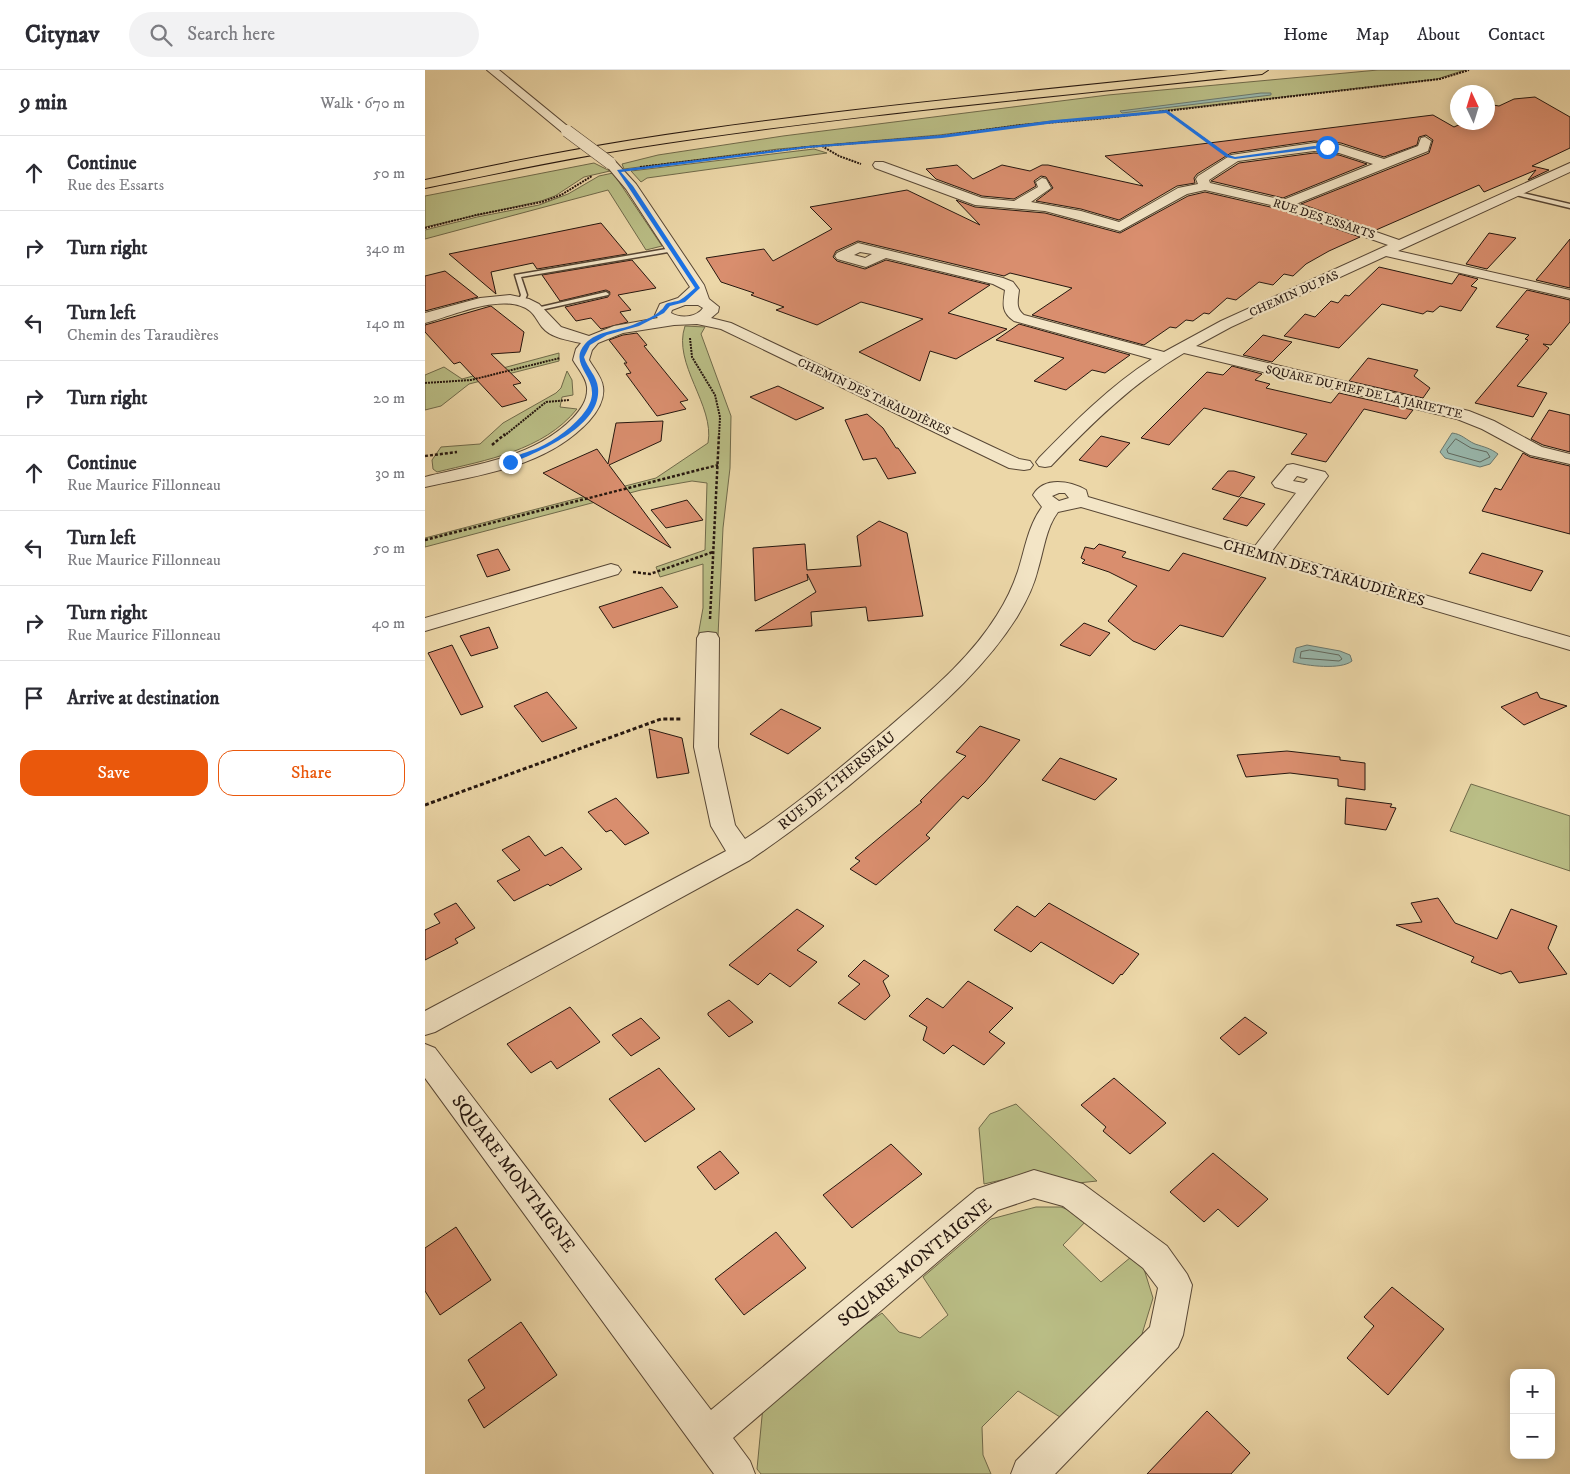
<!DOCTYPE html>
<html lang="en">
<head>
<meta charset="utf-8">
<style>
	body { margin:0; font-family:"IM FELL DW Pica",serif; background:#f2f2f3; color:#2b2b33 }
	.controls { position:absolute; right:15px; bottom:15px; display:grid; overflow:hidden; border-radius:10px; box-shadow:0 2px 12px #0003 }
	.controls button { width:45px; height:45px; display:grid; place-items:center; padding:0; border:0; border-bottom:1px solid #e1e1e2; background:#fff; color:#2b2b33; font:25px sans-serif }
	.compass { position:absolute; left:1025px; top:15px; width:45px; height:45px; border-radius:50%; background:#fff; box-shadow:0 2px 12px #0003; rotate:356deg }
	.stop { position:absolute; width:15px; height:15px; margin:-11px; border:4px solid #1a73e8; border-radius:50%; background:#fff }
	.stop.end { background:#1a73e8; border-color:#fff; box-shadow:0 1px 5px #0008 }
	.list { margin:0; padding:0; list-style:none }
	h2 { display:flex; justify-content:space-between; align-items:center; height:65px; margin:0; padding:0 20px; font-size:21px }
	h2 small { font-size:16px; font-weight:400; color:#7c7c81 }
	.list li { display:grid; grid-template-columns:32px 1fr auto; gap:15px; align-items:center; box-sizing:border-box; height:75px; padding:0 20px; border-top:1px solid #e1e1e2 }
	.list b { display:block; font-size:19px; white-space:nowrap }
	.list p { margin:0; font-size:16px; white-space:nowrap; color:#7c7c81 }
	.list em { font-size:16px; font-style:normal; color:#7c7c81 }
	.actions { display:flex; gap:10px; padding:15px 20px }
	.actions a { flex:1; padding:11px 0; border:1px solid #ea580c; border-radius:15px; text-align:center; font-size:18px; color:#ea580c }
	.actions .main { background:#ea580c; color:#fff }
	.icon { flex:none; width:28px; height:28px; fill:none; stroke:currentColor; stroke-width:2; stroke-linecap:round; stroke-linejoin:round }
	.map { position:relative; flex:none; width:1145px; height:1404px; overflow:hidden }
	header { display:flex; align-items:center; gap:30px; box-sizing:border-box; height:70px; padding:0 25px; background:#fff; border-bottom:1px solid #e1e1e2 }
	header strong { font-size:24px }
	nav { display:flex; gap:28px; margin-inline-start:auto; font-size:18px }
	.search { width:350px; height:45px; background:#f2f2f3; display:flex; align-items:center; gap:12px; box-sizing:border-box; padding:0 18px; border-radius:28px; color:#7c7c81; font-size:19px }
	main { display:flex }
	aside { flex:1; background:#fff }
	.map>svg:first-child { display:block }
	.green { fill:#babe86; stroke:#706a4a }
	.water { fill:#99b8ad; stroke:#6b786e }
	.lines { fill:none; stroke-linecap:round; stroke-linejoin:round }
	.shore { stroke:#60685e; stroke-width:1 }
	.building { fill:#d98e6e; stroke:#26170f }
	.service-casing { stroke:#584735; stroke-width:3 }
	.minor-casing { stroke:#584735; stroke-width:2 }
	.trunk-casing { stroke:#26170f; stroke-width:2 }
	.path-far2 { stroke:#26170f; stroke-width:2; stroke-dasharray:2 1; stroke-linecap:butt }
	.path-far1 { stroke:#26170f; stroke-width:2.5; stroke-dasharray:3 2; stroke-linecap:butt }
	.path { stroke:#26170f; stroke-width:3; stroke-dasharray:4 2.5; stroke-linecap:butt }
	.service { fill:#f3e5c6; fill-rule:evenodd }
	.minor { fill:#f3e5c6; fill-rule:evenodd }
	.trunk { fill:#ecd7a8; fill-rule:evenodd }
	.minor-bridge-casing { stroke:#584735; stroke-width:13; stroke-linecap:butt }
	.minor-bridge { stroke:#f3e5c6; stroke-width:12 }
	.route { fill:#1a73e8 }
	.labels { text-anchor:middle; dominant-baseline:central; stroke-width:4.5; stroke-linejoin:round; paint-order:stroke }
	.far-street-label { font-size:12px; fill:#26170f; stroke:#f3e5c6 }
	.street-label { font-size:15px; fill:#26170f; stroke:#f3e5c6 }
	.near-street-label { font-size:18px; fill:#26170f; stroke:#f3e5c6 }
</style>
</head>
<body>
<header>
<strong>Citynav</strong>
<div class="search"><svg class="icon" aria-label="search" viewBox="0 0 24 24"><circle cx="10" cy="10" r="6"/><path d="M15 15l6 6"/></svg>Search here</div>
<nav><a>Home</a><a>Map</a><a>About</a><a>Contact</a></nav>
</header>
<main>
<aside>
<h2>9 min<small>Walk · 670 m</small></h2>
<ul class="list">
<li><svg class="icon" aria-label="ahead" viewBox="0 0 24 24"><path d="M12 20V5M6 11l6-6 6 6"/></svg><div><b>Continue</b><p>Rue des Essarts</p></div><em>50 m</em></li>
<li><svg class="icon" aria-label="right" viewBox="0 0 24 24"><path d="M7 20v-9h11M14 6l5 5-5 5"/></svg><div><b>Turn right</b></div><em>340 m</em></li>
<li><svg class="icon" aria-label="left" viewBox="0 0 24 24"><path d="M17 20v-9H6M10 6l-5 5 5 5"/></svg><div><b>Turn left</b><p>Chemin des Taraudières</p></div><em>140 m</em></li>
<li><svg class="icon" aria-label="right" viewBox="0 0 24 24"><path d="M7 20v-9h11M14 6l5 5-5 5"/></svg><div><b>Turn right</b></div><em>20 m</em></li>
<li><svg class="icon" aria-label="ahead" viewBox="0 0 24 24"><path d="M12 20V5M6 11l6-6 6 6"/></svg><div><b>Continue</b><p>Rue Maurice Fillonneau</p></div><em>30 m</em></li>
<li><svg class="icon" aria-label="left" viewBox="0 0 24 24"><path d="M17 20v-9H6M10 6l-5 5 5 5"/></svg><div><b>Turn left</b><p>Rue Maurice Fillonneau</p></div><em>50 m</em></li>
<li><svg class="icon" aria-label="right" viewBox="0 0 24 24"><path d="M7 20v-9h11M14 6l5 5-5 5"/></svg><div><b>Turn right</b><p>Rue Maurice Fillonneau</p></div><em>40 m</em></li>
<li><svg class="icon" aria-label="arrive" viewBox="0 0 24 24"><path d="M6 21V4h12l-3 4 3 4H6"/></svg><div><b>Arrive at destination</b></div></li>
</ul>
<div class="actions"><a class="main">Save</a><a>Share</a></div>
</aside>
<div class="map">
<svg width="1145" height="1404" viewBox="0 0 1145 1404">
	<rect width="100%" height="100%" fill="#ecd7a8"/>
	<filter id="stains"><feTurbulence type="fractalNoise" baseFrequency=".004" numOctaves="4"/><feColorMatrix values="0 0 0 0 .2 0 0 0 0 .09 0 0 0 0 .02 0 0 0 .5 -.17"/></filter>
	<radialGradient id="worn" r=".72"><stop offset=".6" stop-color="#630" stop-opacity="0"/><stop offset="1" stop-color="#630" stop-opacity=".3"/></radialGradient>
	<path class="green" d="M953,0H1040L1012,9L675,48L626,51L514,65L353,79L199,99L197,94L233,85L358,66L683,25Z
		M389,79L402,83L222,108L216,112L206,101Z
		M169,93L185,101L159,107L130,126L116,131L0,157V126Z
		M188,103L237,176L221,180L183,120L0,169V160L52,147L114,135L143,124L174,106Z
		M260,256L280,257L276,264L306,346L305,398L298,458L293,566H273L278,538V494L235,507L231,497L280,480L282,413L267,411L216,420L0,477V468L231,408L283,373C290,335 247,294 260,256Z
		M134,283V291L44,314L16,336L0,340V305L19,297L37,309Z
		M142,301L147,310L148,325L137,327L135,337L152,339C118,381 61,390 12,402L8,399L7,390L16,377L55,374L78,353L131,323L136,318Z
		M1046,714L1145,746V801L1025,761Z
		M591,1034L672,1111L653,1113L612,1106L585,1108L559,1114L554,1058L565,1044Z
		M611,1137H636L664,1148L638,1175L676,1212L706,1187L719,1199L728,1228L717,1264L635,1347L593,1321L557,1357L558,1385L566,1404H336L332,1399L338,1336L403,1281L457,1243L474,1262L495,1268L523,1245L498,1207L566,1149Z"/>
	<path class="water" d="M836,23H846V25L697,43L695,41Z
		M1027,363C1037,364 1041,370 1050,374C1059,377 1065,378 1073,384L1065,394L1055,397L1020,388L1015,382Z
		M882,575L915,581L925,585L927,591C916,600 882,596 868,592L871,578Z"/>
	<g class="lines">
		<path class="shore" d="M1031,369L1046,378L1062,382L1065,387L1055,392L1023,383L1022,380Z
			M885,580L914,585L917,589L914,591L875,588L876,582Z"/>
	</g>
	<path class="building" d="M1110,27L1145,47V78L1107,96L1124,100L1103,110L1111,100L1059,122L1054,115L951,160L876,134L1004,83L1008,70L1001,65L994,67L992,75L959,87L916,73L889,71L806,83L772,104L769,108L770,113L752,116L694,150L656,139L611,131L628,118L621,107L616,106L609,111L611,116L589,129L557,126L511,109L501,99L532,95L548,109L577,95L605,101L617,95H623L718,116L680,86L1008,45L1029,57L1040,52H1062V34L1074,36L1089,29Z
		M889,83L914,85L942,94L858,128L786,111L814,93Z
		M482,120L555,155L531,130L550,137L620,143L695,163L763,126L780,122L854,139L935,167L904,181L881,194L868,206L859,204L848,215L834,212L811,230L802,228L784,244L779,243L768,251L761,250L751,258L745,257L719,275L607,245L647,218L585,203L579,206L433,171L411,181L408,187L412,191L440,199L461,190L565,215L523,243L582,259L531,289L505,281L495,311L434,282L498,249L436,232L392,255L351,240L359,237L326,225L329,223L296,212L281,188L339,179L348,191L407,159L385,137Z
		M176,153L202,184L112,199L108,193L66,202L71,224L24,184Z
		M1064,163L1091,168L1062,199L1041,194Z
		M1145,169V218L1111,210L1123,196Z
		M207,190L231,218L193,225L206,240L195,242L203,252L176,259L166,248L151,251L140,237L183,227L185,222L181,220L135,231L117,205Z
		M954,197L1027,214L1034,204L1053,209L1046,216L1052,218L1036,241L1015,236L1008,242L1002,241L998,244L957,234L914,278L859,266L880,244L890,247L906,231L913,233L920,225L924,226Z
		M20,201L53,227L0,241V206Z
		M1102,220L1145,230V252L1126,275L1118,274L1124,278L1092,316L1122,323L1108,347L1050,333L1103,270L1100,269L1104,265L1071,257Z
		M66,236L99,262L95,282L66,284L96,313L88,315L102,330L77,337L35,292L29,294L0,262V255Z
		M594,254L705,285L680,303L667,300L641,320L609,311L639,288L571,270Z
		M212,263L222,275L219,276L263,330L255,332L261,339L232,346L201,304L206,303L199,293H202L184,270L198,265Z
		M838,265L867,272L847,292L818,285Z
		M943,288L993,300L989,306L1005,318L998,328L924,311Z
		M807,296L837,304L830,310L845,314L841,318L906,333L914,323L988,340L981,349L939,339L901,392L866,384L882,364L779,338L744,375L716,368L782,302L798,305Z
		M353,316L399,338L371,350L325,327Z
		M1124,340L1145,345V382L1118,375L1106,369Z
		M442,344L458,358L471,378H473L491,403L463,409L451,388L438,390L420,350Z
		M238,351L236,371L184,395L246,478L118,403L172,379L183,394L191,353Z
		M676,366L705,373L682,397L654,390Z
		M1098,383L1105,387L1145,396V464L1057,441L1070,418L1076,420Z
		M803,401H809L830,407L814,427L787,419Z
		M816,427L840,434L822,456L798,449Z
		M262,430L278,450L241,458L226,440Z
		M454,451L482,463L498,546L443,551L441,537L386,542L387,556L330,561L391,522L382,504L383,510L330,531L328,478L380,474L382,500L436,496L432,466Z
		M674,474L701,482L697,487L744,501L758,483L841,508L798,567L755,555L730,580L708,571L683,551L712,516L684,502L657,493L660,490L656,488L660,477L669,479Z
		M73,479L85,500L62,507L52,485Z
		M1057,483L1118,501L1106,521L1044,503Z
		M237,517L253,537L188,558L174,537Z
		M659,553L685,563L665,586L635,575Z
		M64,557L73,578L46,586L35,566Z
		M27,575L58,637L36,645L3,583Z
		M122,622L152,658L117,672L89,636Z
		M1112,622L1115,628L1142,636L1099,655L1076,637Z
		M356,639L396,658L363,684L325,664Z
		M555,656L595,670L560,712L543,729L538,726L501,765L505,768L451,815L425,799L435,791L430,788L497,732L495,731L541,686L531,682Z
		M224,659L257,668L264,703L232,708Z
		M862,681L915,687V690L940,693V720L913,716V709L865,703L821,707L812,685Z
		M635,688L692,709L670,730L617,710Z
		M191,728L224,763L200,775L186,760L181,762L163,742Z
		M921,728L967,734L965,737L971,738L961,760L920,754Z
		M104,766L120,786L137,777L157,799L125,816L123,814L89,831L72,811L95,800L77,780Z
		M1013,828L1030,853L1072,869L1086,839L1132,856L1123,878L1142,904L1094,913L1086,901L1076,904L1046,892L1049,887L971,855L997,852L986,833Z
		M31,833L50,858L30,869L33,873L0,890V860L15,853L9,844Z
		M624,833L714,884L697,905L696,904L688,914L616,872L606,882L569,860L592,836L610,847Z
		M372,839L399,856L372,880L392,892L365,917L345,903L333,915L304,895Z
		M439,890L464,906L458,911L465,926L440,950L413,933L435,914L423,906Z
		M543,911L588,938L564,962L580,973L559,995L528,975L519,984L498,970L502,957L484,946L502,928L518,938Z
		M304,930L328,952L304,967L283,945V943Z
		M145,937L175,972L132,999L126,991L106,1003L82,974Z
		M820,947L842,963L814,985L795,968Z
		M216,948L235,968L206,986L187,965Z
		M234,998L270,1039L220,1072L184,1029Z
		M689,1008L741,1053L705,1084L678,1061L681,1057L656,1035Z
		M466,1074L497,1104L427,1158L398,1125Z
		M295,1081L314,1103L290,1120L272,1097Z
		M788,1083L843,1129L813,1157L793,1139L779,1152L745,1122Z
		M31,1157L66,1210L15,1245L0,1221V1178Z
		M351,1162L381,1198L319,1245L290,1209Z
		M967,1217L1019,1259L963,1325L922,1288L949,1256L939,1247Z
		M96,1252L132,1305L59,1358L43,1330L60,1318L43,1290Z
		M782,1341L825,1383L806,1404H722Z"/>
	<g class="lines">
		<defs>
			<path id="service" d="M1089,121L1145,134V138L1087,124L1086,123Z
				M247,178L250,180L249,181L96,207L102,225L99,232L93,231L96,225L90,205Z
				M181,222L184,224L183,225L111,241L107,239Z"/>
			<path id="minor" d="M62,0H74L146,59L148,61L146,63H138Z
				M1000,67L1006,71L1003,81L871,134L974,170L1145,93V102L973,181L1145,220V228L961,186L806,257L771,276L1044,341L1069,351L1117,377L1145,384V394L1105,385L1057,359L1032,349L759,283C708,313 667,353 626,396L620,397L614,396L611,392L614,388C649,352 685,316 727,289L589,251C576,242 578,234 580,220L568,214L461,188L441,197L412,189L410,186L412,183L433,173L578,208L588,212L594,220C593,230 590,238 599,245L739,282L796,251L963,175L855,137L780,120L762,124L695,161L620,141L550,135L450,98L448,95L450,92H458L557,128L589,131L613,117L611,112L617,108L621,109L626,118L606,132L656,141L694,152L753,118L773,114L771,109L773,106L806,85L889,73L915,75L959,89L993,76L996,68ZM889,81L914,83L948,94L858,130L785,113L784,110L813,91ZM435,182L447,184L440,188L429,185Z
				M185,89L189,90L211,114L279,215L284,229L294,237L293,242L286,248L306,253L568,377L594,389L605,391L608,395L605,399L599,400L584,398L296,259L272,254L249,255L198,263L173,273L167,280L164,290C169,299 177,307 178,317C180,330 172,342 164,351C121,397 58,404 0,417V407C52,394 109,388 148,348C156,339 163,330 162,317C161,307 153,299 148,290L151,279L156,273C142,270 126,268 117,257C113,252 110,245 105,241C80,221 27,246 0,253V243L55,228L85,225L104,229L114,234L136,257L164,266L189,256L233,248L230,245L235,234L253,228L265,217L201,119L179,93ZM260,235H273L278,238C272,247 256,249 246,243L247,240Z
				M868,394L900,402L903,406L847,481L1145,567V580L656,437L633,442C621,458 619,479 613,499C609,516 601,532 592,547C561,596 519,633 476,671C428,714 378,754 325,790L10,962L0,965V941L301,781L286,756L269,677L272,568L275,563L283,562L291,563L294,568L293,677L310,755L320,769C371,736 417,696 464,657C503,623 544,590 572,545C581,531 588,516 593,501C600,479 603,456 617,437L608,425C619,406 645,411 661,420L663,427L830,476L871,423L850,417L847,413L862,395ZM872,406L883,409L879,413L868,411ZM634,423H640L644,428L634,431L627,426Z
				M186,494L193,496L196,500L193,504L0,561V548Z
				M0,974L10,978L286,1340L552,1119L609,1100L658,1114L742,1176L762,1204L767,1215L758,1265L753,1277L630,1404H586L591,1391L725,1257L733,1218L718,1198L638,1136L609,1128L573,1140L308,1368L325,1391L330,1404H289L0,1008Z"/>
			<path id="trunk" d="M803,0H843L837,4C627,27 417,45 209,78C139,89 69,104 0,118V110C69,95 138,81 208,70C406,39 605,22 803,0Z"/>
		</defs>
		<use href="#service" class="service-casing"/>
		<use href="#minor" class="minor-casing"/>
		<use href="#trunk" class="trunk-casing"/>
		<path class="path-far2" d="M742,42L792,78
			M397,76L414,86L436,94
			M215,97L383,77L517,66L595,55L672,49L1015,9L1044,0
			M0,158L51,145L117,132L136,125L167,106
			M265,268L267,287L290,325L295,347L294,366
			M0,313L46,310L135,288
			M79,366L121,332L144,330"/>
		<path class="path-far1" d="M67,375L80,364
			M0,386L32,382
			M0,470L293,395
			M208,502L225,504L288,482
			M285,549L294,364"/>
		<path class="path" d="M0,735L236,649H257"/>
		<use href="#service" class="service"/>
		<use href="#minor" class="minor"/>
		<use href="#trunk" class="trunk"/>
		<defs>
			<path id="minor-bridge" d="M142,61L185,93"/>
		</defs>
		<use href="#minor-bridge" class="minor-bridge-casing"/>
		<use href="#minor-bridge" class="minor-bridge"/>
	</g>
	<path class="route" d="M742,40L804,85L810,87L889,76L904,77L810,89L801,87L741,43L630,53L517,68L383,78L196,102L208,116L275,218L260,232L245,236L239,243L214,256L182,265L165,275L159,287C162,298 172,306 173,318C177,356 115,381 87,393L82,392C90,385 103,382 113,378C130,370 150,356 161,340C182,309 140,297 160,274C172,260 196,261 212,253C220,250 230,246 236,240C238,239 239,236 241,234C244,232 251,232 255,230C260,227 265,222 270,218L192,100L383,76L517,65L630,50Z"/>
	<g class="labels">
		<g class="far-street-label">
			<text transform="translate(899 149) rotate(18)">RUE DES ESSARTS</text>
			<text transform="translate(869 224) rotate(-24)">CHEMIN DU PAS</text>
			<text transform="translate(939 322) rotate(13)">SQUARE DU FIEF DE LA JARIETTE</text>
			<text transform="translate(449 327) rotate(25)">CHEMIN DES TARAUDIÈRES</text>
		</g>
		<g class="street-label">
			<text transform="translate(899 503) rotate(16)">CHEMIN DES TARAUDIÈRES</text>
			<text transform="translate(412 711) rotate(-39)">RUE DE L'HERSEAU</text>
		</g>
		<g class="near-street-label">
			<text transform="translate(88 1104) rotate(53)">SQUARE MONTAIGNE</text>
			<text transform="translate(490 1193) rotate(-39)">SQUARE MONTAIGNE</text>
		</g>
	</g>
	<rect width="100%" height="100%" filter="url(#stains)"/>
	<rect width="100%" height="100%" fill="url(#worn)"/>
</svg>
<div class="controls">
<button>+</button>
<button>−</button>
</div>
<svg class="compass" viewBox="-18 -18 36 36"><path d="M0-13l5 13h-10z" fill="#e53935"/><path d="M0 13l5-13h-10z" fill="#7c7c81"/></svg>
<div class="stop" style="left:902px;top:77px"></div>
<div class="stop end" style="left:85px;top:392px"></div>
</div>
</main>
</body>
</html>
